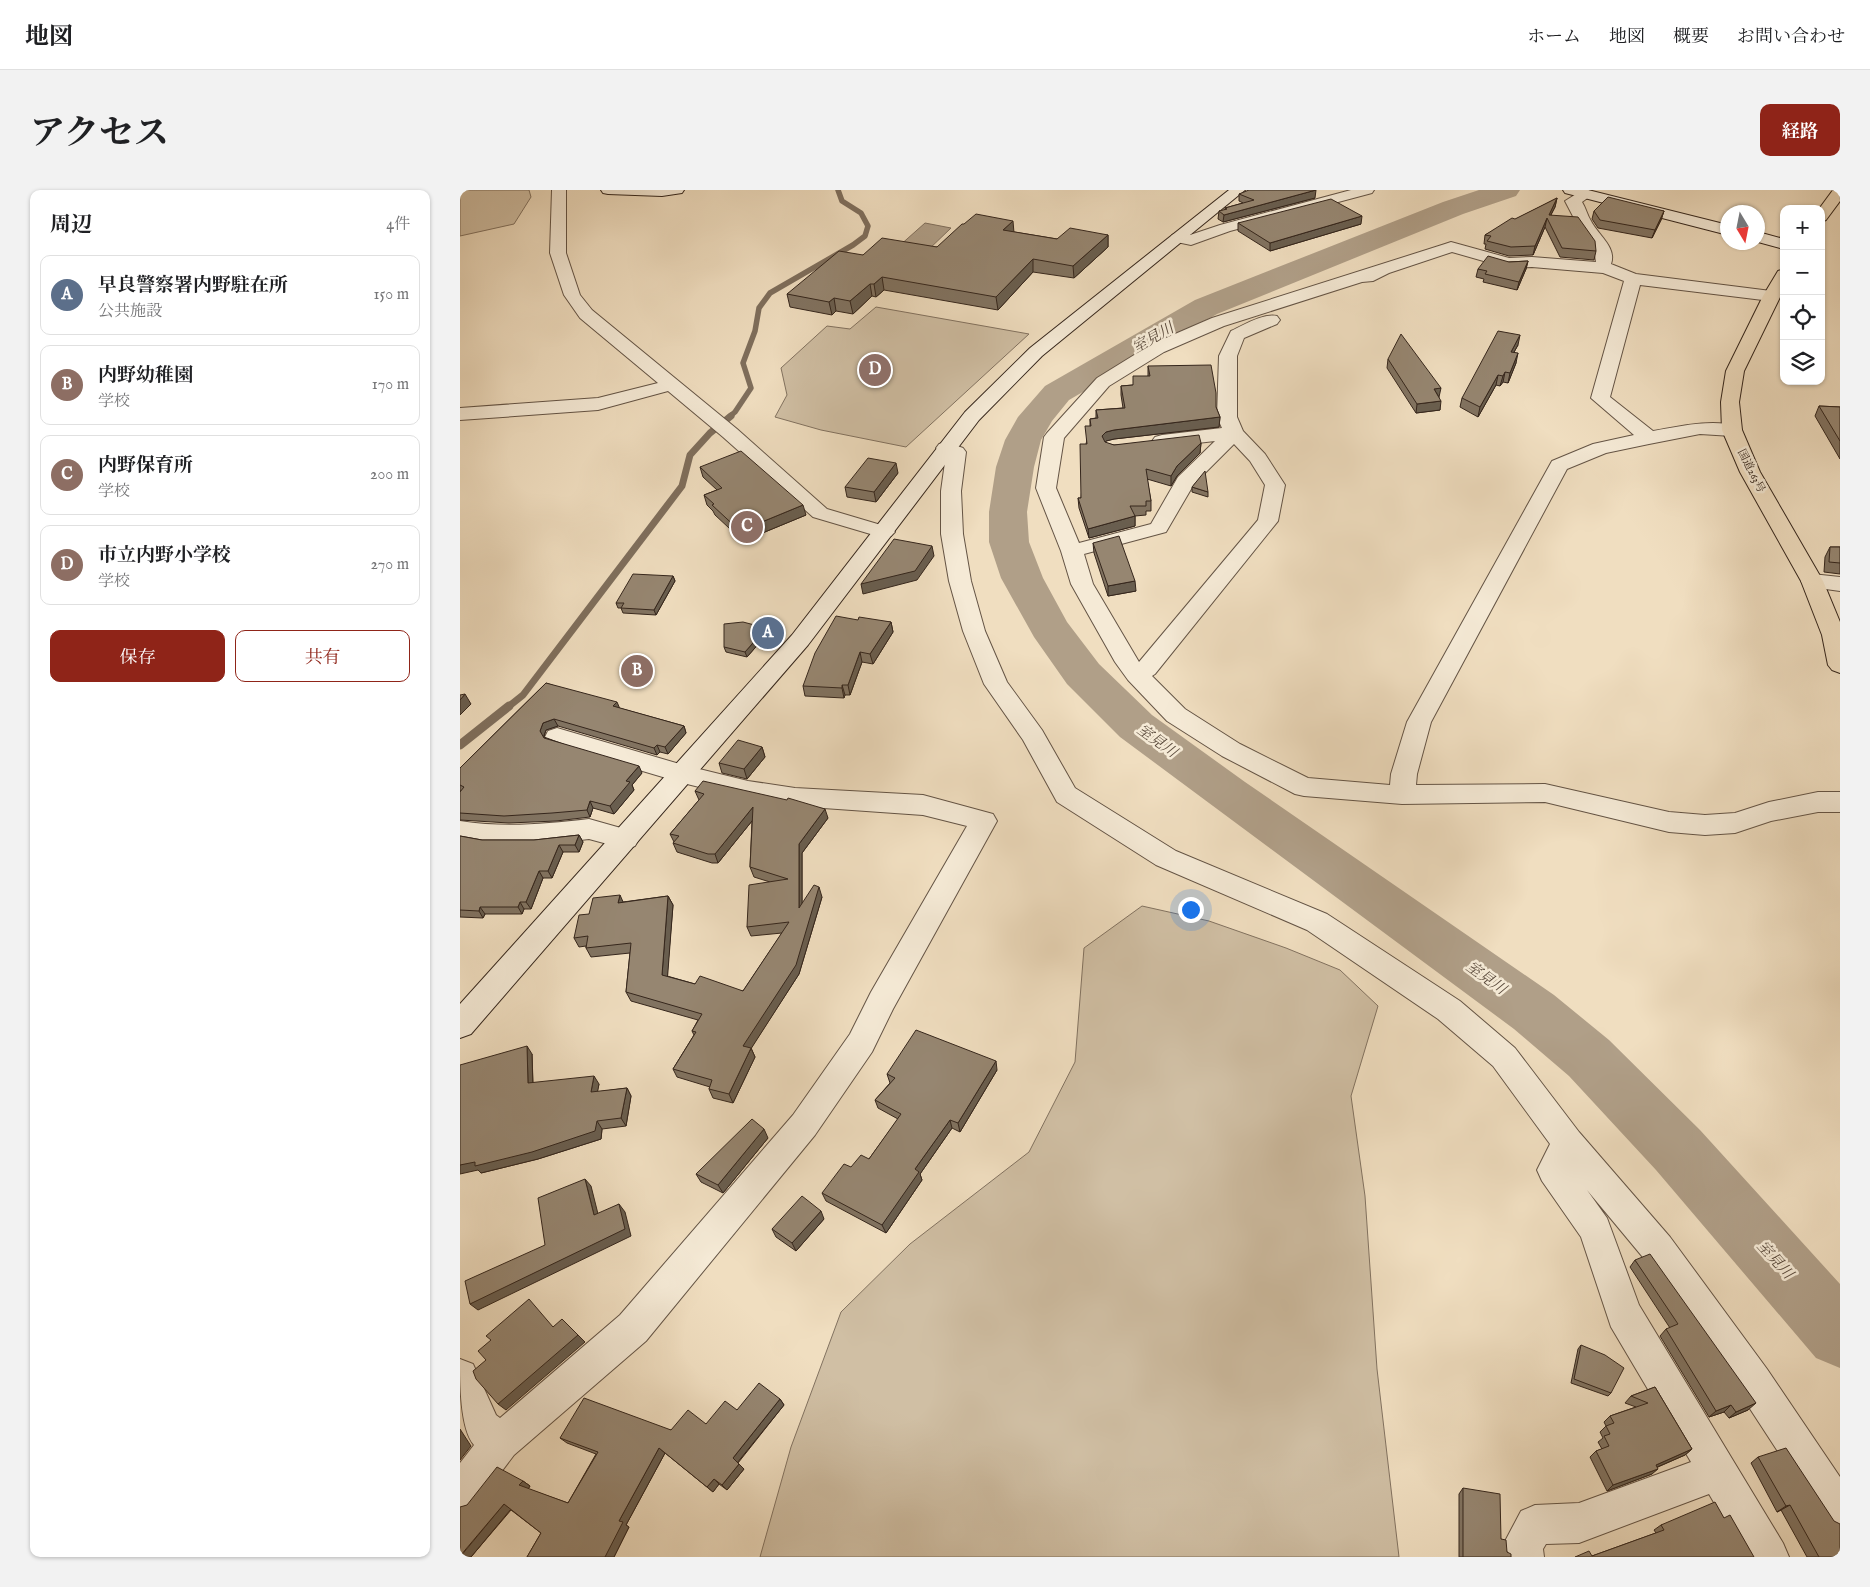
<!DOCTYPE html>
<html lang="ja">
<head>
<meta charset="utf-8">
<style>
	body { margin:0; font-family:"IM FELL English","Noto Serif JP",serif; background:#f2f2f2; color:#202124 }
	.controls { position:absolute; right:15px; top:15px; display:grid; overflow:hidden; border-radius:10px; box-shadow:0 1px 4px #0004 }
	.controls button { width:45px; height:45px; display:grid; place-items:center; padding:0; border:0; border-bottom:1px solid #e0e0e0; background:#fff; color:#202124; font:25px sans-serif }
	.compass { position:absolute; left:1260px; top:15px; width:45px; height:45px; border-radius:50%; background:#fff; box-shadow:0 1px 4px #0004; rotate:170deg }
	.you { position:absolute; left:730px; top:719px; width:18px; height:18px; margin:-12px; border:4px solid #fff; border-radius:50%; background:#1a73e8; box-shadow:0 0 0 8px #1a73e833 }
	.badge { display:grid; place-items:center; width:32px; height:32px; border-radius:50%; background:#8f2418; color:#fff; font-size:16px; font-weight:700 }
	.pin { position:absolute; translate:-50% -50%; border:2px solid #fff; box-shadow:0 1px 5px #0006 }
	.list { margin:0; padding:0; list-style:none }
	h2 { display:flex; justify-content:space-between; align-items:center; height:65px; margin:0; padding:0 20px; font-size:21px }
	h2 small { font-size:16px; font-weight:400; color:#757577 }
	.list li { display:grid; grid-template-columns:32px 1fr auto; gap:15px; align-items:center; box-sizing:border-box; height:80px; margin:0 10px 10px; padding:0 10px; border:1px solid #e0e0e0; border-radius:10px }
	.list b { display:block; font-size:19px; white-space:nowrap }
	.list p { margin:0; font-size:16px; white-space:nowrap; color:#757577 }
	.list em { font-size:16px; font-style:normal; color:#757577 }
	.actions { display:flex; gap:10px; padding:15px 20px }
	.actions a { flex:1; padding:11px 0; border:1px solid #8f2418; border-radius:10px; text-align:center; font-size:18px; color:#8f2418 }
	.actions .main { background:#8f2418; color:#fff }
	.icon { flex:none; width:28px; height:28px; fill:none; stroke:currentColor; stroke-width:2; stroke-linecap:round; stroke-linejoin:round }
	.map { position:relative; flex:none; width:1380px; height:1367px; overflow:hidden; border-radius:10px }
	header { display:flex; align-items:center; gap:30px; box-sizing:border-box; height:70px; padding:0 25px; background:#fff; border-bottom:1px solid #e0e0e0 }
	header strong { font-size:24px }
	nav { display:flex; gap:28px; margin-inline-start:auto; font-size:18px }
	.intro { display:flex; align-items:center; justify-content:space-between; box-sizing:border-box; height:120px; padding:0 30px }
	h1 { margin:0; font-size:35px }
	.button { padding:12px 22px; border-radius:10px; background:#8f2418; color:#fff; font-size:18px; font-weight:700 }
	main { display:flex; gap:30px; padding:0 30px }
	aside { flex:1; background:#fff; border-radius:10px; box-shadow:0 1px 4px #0004 }
	.map>svg:first-child { display:block }
	.green { fill:#d0bfa4; stroke:#827260 }
	.water { fill:#b09f88; stroke:#7f6f5d }
	.lines { fill:none; stroke-linecap:round; stroke-linejoin:round }
	.stream-far2 { stroke:#7f6f5d; stroke-width:5.5 }
	.stream-far1 { stroke:#7f6f5d; stroke-width:7 }
	.stream { stroke:#7f6f5d; stroke-width:9 }
	.river { fill:#b09f88; fill-rule:evenodd }
	.street-casing { stroke:#645445; stroke-width:2 }
	.secondary-casing { stroke:#35261c; stroke-width:2 }
	.highway-casing { stroke:#35261c; stroke-width:2 }
	.street { fill:#f5ead6; fill-rule:evenodd }
	.secondary { fill:#f5ead6; fill-rule:evenodd }
	.highway { fill:#f0dec0; fill-rule:evenodd }
	.wall { fill:#817361; stroke:#35261c }
	.shaded-wall { fill:#695e4f; stroke:#35261c }
	.building { fill:#968671; stroke:#35261c }
	.labels { text-anchor:middle; dominant-baseline:central; stroke-width:5; stroke-linejoin:round; paint-order:stroke }
	.far-street-label { font-size:11px; fill:#35261c; stroke:#f5ead6 }
	.water-label { font-size:15px; font-style:italic; fill:#5a4a3c; stroke:#f5ead6 }
</style>
</head>
<body>
<header>
<strong>地図</strong>
<nav><a>ホーム</a><a>地図</a><a>概要</a><a>お問い合わせ</a></nav>
</header>
<div class="intro"><h1>アクセス</h1><a class="button">経路</a></div>
<main>
<aside>
<h2>周辺<small>4件</small></h2>
<ul class="list">
<li><span class="badge" style="background:#5c6f8a">A</span><div><b>早良警察署内野駐在所</b><p>公共施設</p></div><em>150 m</em></li>
<li><span class="badge" style="background:#8d6e63">B</span><div><b>内野幼稚園</b><p>学校</p></div><em>170 m</em></li>
<li><span class="badge" style="background:#8d6e63">C</span><div><b>内野保育所</b><p>学校</p></div><em>200 m</em></li>
<li><span class="badge" style="background:#8d6e63">D</span><div><b>市立内野小学校</b><p>学校</p></div><em>270 m</em></li>
</ul>
<div class="actions"><a class="main">保存</a><a>共有</a></div>
</aside>
<div class="map">
<svg width="1380" height="1367" viewBox="0 0 1380 1367">
	<rect width="100%" height="100%" fill="#f0dec0"/>
	<filter id="stains"><feTurbulence type="fractalNoise" baseFrequency=".004" numOctaves="4"/><feColorMatrix values="0 0 0 0 .2 0 0 0 0 .09 0 0 0 0 .02 0 0 0 .5 -.17"/></filter>
	<radialGradient id="worn" r=".72"><stop offset=".6" stop-color="#630" stop-opacity="0"/><stop offset="1" stop-color="#630" stop-opacity=".3"/></radialGradient>
	<path class="green" d="M0,0H69L71,7L54,34L0,46Z
		M416,117L569,144L446,257L361,240L315,227L327,205L321,178L367,136L390,139Z
		M682,716L749,731L826,758L880,780L918,816L891,906L905,1006L917,1179L939,1367H300L331,1257L381,1122L450,1054L569,962L615,872L624,758Z"/>
	<path class="water" d="M465,33L491,38L466,62L438,57Z"/>
	<g class="lines">
		<path class="stream-far2" d="M269,227L275,222L291,198L283,173L295,141L299,118L310,103L393,55L405,46L408,36L401,23L382,11L378,0"/>
		<path class="stream-far1" d="M48,517L63,505L222,296L230,265L250,243L271,226"/>
		<path class="stream" d="M0,555L49,516"/>
		<path class="river" d="M1019,0H1060L1056,6L1003,24L757,124L609,210L592,231L581,250L574,277L567,322L569,352L583,388L607,432L639,474L692,525L785,592L1094,805L1149,850L1240,940L1380,1094V1178L1356,1168L1196,980L1109,886L1054,839L660,547L607,494L574,447L541,388L529,352V322L536,277L545,250L558,227L585,196L735,110L983,12Z"/>
		<defs>
			<path id="street" d="M92,0H106V63L120,105L132,120L277,239L367,319L431,338L435,342L431,346L424,348L353,327L263,247L208,201L138,220L0,230V218L138,208L198,193L120,128L104,105L90,63Z
				M891,0H914L912,3L770,41L731,55L712,51L710,48L712,45L718,43L730,45L760,35Z
				M1128,0L1133,4L1122,12C1126,18 1127,25 1131,31C1138,45 1157,57 1151,74L1176,84L1311,101L1317,102L1319,106L1317,110L1311,111L1180,95L1150,207L1193,241C1222,236 1250,229 1279,236L1282,240L1279,244L1272,246L1240,244L1189,254L1146,263L1107,279L971,532L957,584L956,595L1085,594L1209,622L1245,625L1275,623L1309,612L1358,602H1380V622H1358L1311,631L1275,643L1245,645L1209,642L1085,612L942,614L844,606L835,604L762,566L707,531L668,490L655,472L611,394L601,361L576,298L584,247L587,243L637,188L692,154L752,128L985,54L991,52L1049,68L1072,67L1136,72L1134,59L1117,34L1105,11L1121,1ZM992,62L1048,78L1072,77L1143,83L1164,91L1131,208L1174,245L1133,254L1092,271L947,532L931,584L930,595L848,588L780,554L725,519L692,486L695,484L818,331L825,295L805,264L783,241L777,227V166L784,148L817,134L820,130L817,126C803,123 784,135 771,141L759,166L757,227L762,238L702,245L695,247L692,251L695,255L702,257L755,251L718,287L691,334L619,353L596,298L604,248L649,196L704,162L764,136L902,92L913,91L929,83ZM774,254L790,271L805,295L798,330L679,472L633,394L624,364L706,342L734,294Z
				M486,252L503,258L506,262L501,301L503,344L511,391L525,441L547,492L582,540L615,598L716,661L867,724L1000,811L1055,858L1119,942L1210,1047L1307,1179L1380,1287V1341L1366,1335L1281,1205L1186,1071L1127,1000L1147,1028L1179,1115L1323,1353L1329,1367H1286L1249,1304L1119,1353L1086,1354L1083,1359L1084,1367H1044L1043,1355L1061,1321L1075,1315L1119,1313L1231,1272L1151,1137L1121,1047L1082,991L1077,980L1090,954L1033,876L978,829L847,740L696,675L597,612L563,550L524,494L503,441L489,391L481,344V301L486,265L479,262L476,258L479,254Z
				M1352,384L1380,387V401L1344,396L1341,391L1344,386Z
				M97,538L223,575L288,591L335,598L463,605L533,624L537,631L433,819L412,862L355,945L186,1151L54,1265L14,1318L0,1324V1273L14,1255C0,1239 0,1193 0,1169L13,1174L36,1225L40,1228L160,1125L333,925L390,844L411,802L507,636L463,625L335,616L288,609L223,593L88,553L85,547L88,541Z
				M129,629L175,642L179,649L175,656L166,659L129,649L78,655H26L0,651V631C44,638 85,634 129,629Z"/>
			<path id="secondary" d="M141,0H224L222,3L202,6L148,4L143,3Z
				M769,0H785L582,166L519,230L348,455L11,844L0,848V814L332,445L505,222L570,158Z
				M1103,0H1128L1268,35V45L1105,3Z
				M1298,42L1324,49V59L1298,52Z"/>
			<path id="highway" d="M1373,0H1380V11L1366,30L1361,32V19H1359Z
				M1324,79V99L1284,181L1279,212L1282,240L1300,282L1363,391L1380,432V483L1372,480L1368,475L1362,445L1341,391L1280,282L1262,240L1261,212L1266,181L1303,106L1318,81Z"/>
		</defs>
		<use href="#street" class="street-casing"/>
		<use href="#secondary" class="secondary-casing"/>
		<use href="#highway" class="highway-casing"/>
		<use href="#street" class="street"/>
		<use href="#secondary" class="secondary"/>
		<use href="#highway" class="highway"/>
	</g>
	<path class="wall" d="M779,4L855,8L763,32L758,29L759,21L765,20V18L783,13L779,11Z
		M1097,8L1095,17L1091,25L1136,61L1134,70L1100,67L1085,37L1073,65L1049,66L1025,59L1026,54H1024L1025,45Z
		M1134,21H1204L1201,30L1192,48L1138,38L1132,29Z
		M778,33L901,34L810,61L778,41Z
		M554,42L597,49L648,45V57L614,88L573,82L538,120L424,100L416,107L412,106L393,124L376,121L372,125L330,117L327,104L403,65L477,57Z
		M1068,71L1066,79L1057,100L1023,92L1024,89L1016,87L1018,79L1049,72Z
		M1058,155L1054,162L1056,173L1048,193L1043,192L1040,196L1036,195L1018,227L1000,217L1002,208Z
		M928,169L979,207L980,220L956,223L927,178Z
		M688,176L756,217L760,227L759,237L654,249L646,251L645,253L654,255L741,253L740,263L717,286L711,296L687,289L691,311V321H686V325L675,326V336L629,348L619,318L618,308H621L626,254L630,236V229L636,228V220L663,218L661,205V196L673,195L688,186Z
		M1359,216L1380,217V269L1355,226Z
		M240,277L346,325L283,351L255,325L253,321L247,315L244,305L257,300L243,287Z
		M438,283L416,312L387,307L385,297Z
		M732,297L748,302V307L732,302Z
		M633,353L676,401L648,406L634,363Z
		M1370,357H1380V384L1364,382L1365,367Z
		M213,386L215,391L196,425L163,423L161,418H158L156,413Z
		M398,430L431,432L433,442L413,474L402,472L390,505H385L384,508L345,506L343,496Z
		M306,438L308,443L287,467L266,462L264,457Z
		M86,493L159,518L224,536L226,543L208,564L200,562L197,565L98,536L86,540L84,547L182,583L172,595L174,600L154,624L133,618L130,627L96,631L49,633L0,630V602L1,601H0V578Z
		M302,557L305,567L287,589L262,583L259,573Z
		M235,601L368,628L342,663V713L362,707L339,784L291,858L295,867L273,913L253,908L249,899L250,897L217,887L213,879L234,845L232,841L238,830L171,811L166,802L170,763L131,767L126,758V756L119,757L114,748L129,724L163,712L208,706L213,715L207,786L235,794L283,801L322,743L291,746L287,737L310,692L294,687L290,677L292,631L258,673H252L217,662L213,653L214,652L210,644L239,610Z
		M119,645L123,652L119,662H103L92,688H83L71,719H64L62,724H25L23,728L0,727V646L22,650H74Z
		M72,864L73,893L139,894L137,902L167,898L171,906L166,936L142,939L141,949L78,969L21,983L18,980Z
		M537,880L500,942L492,938L460,984L462,990L426,1043L366,1011L362,1003L391,977L409,969L438,929L418,918L415,910L430,893L427,884Z
		M308,948L263,1003L241,992L236,984Z
		M364,1029L336,1061L316,1047L312,1039Z
		M1175,1070L1288,1220L1269,1228L1264,1222L1249,1227L1200,1146L1206,1139L1210,1138L1170,1077Z
		M1121,1155L1151,1203L1148,1206L1111,1193L1118,1159Z
		M1195,1197L1232,1259L1225,1265L1198,1277L1192,1284L1147,1301L1130,1267L1136,1261L1142,1259L1138,1252L1143,1248L1140,1242L1146,1236L1144,1232L1150,1226L1176,1217L1165,1213L1171,1206Z
		M320,1209L324,1215L278,1273L284,1279L267,1300L259,1294L253,1302L205,1263L166,1335L169,1337L154,1367H67L81,1343L51,1320L11,1367L63,1291L70,1296L68,1299L108,1313L136,1264L107,1253L100,1248L211,1240L246,1234L277,1220Z
		M1298,1267L1380,1367H1347L1321,1320L1317,1322L1291,1273Z
		M1003,1298L1041,1349L1047,1362L1051,1367H999V1304Z
		M1264,1328L1132,1366L1196,1343L1194,1340L1201,1335Z"/>
	<path class="shaded-wall" d="M856,0L855,8L763,32L764,25Z
		M1097,8L1095,17L1088,30L1089,25Z
		M1204,21L1201,30L1192,48L1195,40Z
		M902,26L901,34L810,61V53Z
		M1087,28L1085,37L1073,65L1075,56Z
		M553,31L554,43L543,40Z
		M648,45V57L614,88L613,76Z
		M573,69V82L538,120L536,107Z
		M1068,71L1066,79L1057,100L1059,92Z
		M422,87L424,100L416,107L414,94Z
		M410,94L412,106L393,124L390,111Z
		M374,108L376,121L372,125L369,112Z
		M1060,145L1058,155L1049,171L1051,162Z
		M1058,163L1056,173L1048,193L1050,183Z
		M1045,182L1043,192L1040,196L1043,186Z
		M1038,185L1036,195L1018,227L1020,217Z
		M981,198L979,207L974,199Z
		M981,211L980,220L956,223L957,214Z
		M760,227L759,237L654,249L646,251L642,256V246L646,242L654,240Z
		M741,253L740,263L717,286L711,296V286L717,276Z
		M436,273L438,283L416,312L414,302Z
		M343,315L346,325L283,351L280,341Z
		M675,326V336L629,348L628,339Z
		M472,356L474,366L457,390L403,404L401,394Z
		M213,386L215,391L196,425L194,420Z
		M675,391L676,401L648,406V396Z
		M431,432L433,442L413,474L410,464Z
		M306,438L308,443L287,467L285,462Z
		M400,462L402,472L390,505L388,495Z
		M382,495L385,505L384,508L382,498Z
		M5,504L11,514L0,525V510Z
		M157,512L160,519L153,516Z
		M94,529L98,536L86,540L83,548L80,541L83,533Z
		M224,536L226,543L208,564L205,557Z
		M197,555L200,562L197,565L194,558Z
		M302,557L305,567L287,589L284,579Z
		M179,576L182,583L172,595L174,600L154,624L150,616L166,591Z
		M130,611L133,618L130,627L127,620Z
		M293,617L296,626L258,673L255,664Z
		M365,619L368,628L342,663V727L339,718V654Z
		M119,645L123,652L119,662L115,655Z
		M99,655L103,662L92,688L88,681Z
		M79,681L83,688L71,719L66,712Z
		M359,697L362,707L339,784L287,865L283,856Z
		M160,705L164,714L158,713Z
		M208,706L213,715L207,794L202,785Z
		M60,712L64,719L62,724L58,717Z
		M20,717L25,724L23,728L19,721Z
		M67,856L72,864L73,901L68,893Z
		M291,858L295,867L273,913L269,904Z
		M536,871L537,880L500,942L498,933Z
		M134,886L139,894L136,910L131,902Z
		M167,898L171,906L166,936L161,928Z
		M490,930L492,938L460,984L462,990L426,1043L422,1035L455,979Z
		M137,931L142,939L141,949L78,969L21,983L18,980L0,984V975Z
		M304,939L308,948L263,1003L258,995Z
		M125,989L131,996L140,1032L134,1025Z
		M159,1014L165,1022L171,1046L18,1120L10,1114Z
		M361,1021L364,1029L336,1061L332,1053Z
		M102,1129L125,1152L46,1220L38,1214Z
		M320,1209L324,1215L277,1273L273,1268Z
		M1296,1213L1288,1220L1269,1228L1276,1222Z
		M1271,1215L1264,1222L1249,1227L1256,1221Z
		M0,1239L11,1256L0,1270Z
		M199,1258L205,1263L166,1335L169,1337L154,1367H145L159,1331Z
		M1232,1259L1225,1265L1190,1280L1196,1275Z
		M279,1274L284,1279L267,1300L262,1295Z
		M1198,1279L1192,1284L1147,1301L1153,1295Z
		M254,1289L259,1294L253,1302L247,1297Z
		M63,1291L70,1296L67,1301L59,1295Z
		M44,1314L51,1319L11,1367H0Z
		M1330,1315L1321,1320L1317,1322L1326,1316Z"/>
	<path class="building" d="M789,0H856L764,25L759,21L767,19L765,18L794,10L779,4Z
		M1148,7L1204,21L1195,40L1140,30L1134,21Z
		M1097,8L1089,25L1118,27L1135,51L1136,61L1102,58L1087,28L1075,56L1051,57L1027,51L1031,46L1025,45L1052,28L1055,29Z
		M871,9L902,26L810,53L778,33Z
		M516,24L553,31L543,40L597,49L610,38L648,45L613,76L573,69L536,107L422,87L414,94H410L390,111L374,108L369,112L327,104L379,61L403,65L422,48L477,57L502,34H504Z
		M1028,66L1049,72L1068,71L1059,92L1025,84L1027,81L1018,79Z
		M1038,141L1060,145L1051,162L1058,163L1050,183L1045,182L1043,186L1038,185L1020,217L1002,208Z
		M941,144L981,198L974,199L981,211L957,214L928,169Z
		M751,175L756,203V217L760,227L654,240L646,242L642,246L645,252L654,255L739,245L741,253L717,276L711,286L686,279L691,311H686V316H670L675,326L628,339L618,308H621L620,254H627L625,236H631L630,229L638,228L636,220L665,218L661,196L673,195V186H690L688,176Z
		M1359,216L1380,217V251Z
		M281,261L343,315L280,341L252,315L254,314L244,305L262,298L240,277Z
		M408,268L436,273L414,302L385,297Z
		M745,281L748,302L732,297Z
		M659,346L675,391L648,396L633,353Z
		M434,349L472,356L455,381L401,394Z
		M1370,357H1380V373L1369,372Z
		M173,384L213,386L194,420L161,418L164,413H156Z
		M376,426L398,430L399,427L431,432L410,464L400,462L388,495H382V498L343,496L355,463Z
		M283,432L306,438L285,462L264,457V434Z
		M86,493L157,512L153,516L224,536L205,557L197,555L194,558L94,529L83,533L80,541L84,548L179,576L166,591L170,592L150,616L130,611L127,620L92,623L44,626L0,623V602L4,597L0,595V578Z
		M5,504L0,510V505Z
		M278,550L302,557L284,579L259,573Z
		M243,591L327,610L328,608L365,619L339,654V718L354,695L359,697L336,775L283,856L291,858L269,904L249,899L252,890L213,879L236,842L232,841L242,824L166,802L171,753L126,758L128,746L114,748L119,725L129,724L133,708L160,705L158,713L208,706L202,785L235,794L240,786L283,801L329,732L287,737L289,695L328,689L290,677L293,617L255,664H248L213,653L219,646L210,644L244,604L235,601Z
		M119,645L115,655H99L88,681H79L66,712H60L58,717H20L19,721L0,720V646L22,650H74Z
		M456,840L536,871L498,933L490,930L455,979L459,982L422,1035L362,1003L384,974L391,977L401,965L409,969L441,924L415,910L435,888L427,884Z
		M67,856L68,893L134,886L131,902L167,898L161,928L137,931L135,941L72,962L15,976V972L0,975V875Z
		M292,929L304,939L258,995L236,984Z
		M125,989L134,1025L159,1014L165,1039L10,1114L5,1091L85,1055L78,1008Z
		M342,1006L361,1021L332,1053L312,1039Z
		M1190,1064L1296,1213L1276,1222L1271,1215L1256,1221L1206,1139L1218,1134L1175,1070Z
		M69,1109L93,1137L102,1129L118,1145L38,1214L16,1189L13,1181L26,1170L18,1161L31,1150L26,1146Z
		M1121,1155L1145,1165L1164,1178L1151,1203L1114,1189Z
		M299,1193L320,1209L273,1268L279,1274L262,1295L254,1289L247,1297L199,1258L159,1331L163,1332L145,1367H67L81,1343L44,1314L0,1366V1317L7,1315L37,1277L63,1291L59,1295L108,1313L138,1262L100,1248L124,1208L211,1240L228,1220L246,1234L265,1211L277,1220Z
		M1195,1197L1232,1259L1196,1275L1198,1279L1153,1295L1136,1261L1149,1256L1144,1246L1150,1244L1146,1236L1154,1233L1150,1226L1188,1213L1171,1206Z
		M1326,1258L1374,1331L1380,1334V1367H1359L1330,1315L1326,1316L1298,1267Z
		M1003,1298L1040,1304L1041,1349L1046,1350L1047,1362L1051,1364V1367H1003Z
		M1255,1312L1264,1328L1270,1325L1294,1367H1115L1129,1361L1132,1366L1204,1340L1201,1335Z"/>
	<g class="labels">
		<g class="far-street-label">
			<text transform="translate(1291 281) rotate(63)">国道263号</text>
		</g>
		<g class="water-label">
			<text transform="translate(693 148) rotate(-30)">室見川</text>
			<text transform="translate(697 551) rotate(36)">室見川</text>
			<text transform="translate(1026 788) rotate(36)">室見川</text>
			<text transform="translate(1315 1070) rotate(48)">室見川</text>
		</g>
	</g>
	<rect width="100%" height="100%" filter="url(#stains)"/>
	<rect width="100%" height="100%" fill="url(#worn)"/>
</svg>
<div class="controls">
<button>+</button>
<button>−</button>
<button><svg class="icon" aria-label="locate" viewBox="0 0 24 24"><circle cx="12" cy="12" r="6"/><path d="M12 2v4M12 18v4M2 12h4M18 12h4"/></svg></button>
<button><svg class="icon" aria-label="layers" viewBox="0 0 24 24"><path d="M12 4l9 5-9 5-9-5zM3 14l9 5 9-5"/></svg></button>
</div>
<svg class="compass" viewBox="-18 -18 36 36"><path d="M0-13l5 13h-10z" fill="#e53935"/><path d="M0 13l5-13h-10z" fill="#757577"/></svg>
<div class="you"></div>
<div class="pin badge" style="left:308px;top:443px;background:#5c6f8a">A</div>
<div class="pin badge" style="left:177px;top:481px;background:#8d6e63">B</div>
<div class="pin badge" style="left:287px;top:337px;background:#8d6e63">C</div>
<div class="pin badge" style="left:415px;top:180px;background:#8d6e63">D</div>
</div>
</main>
</body>
</html>
